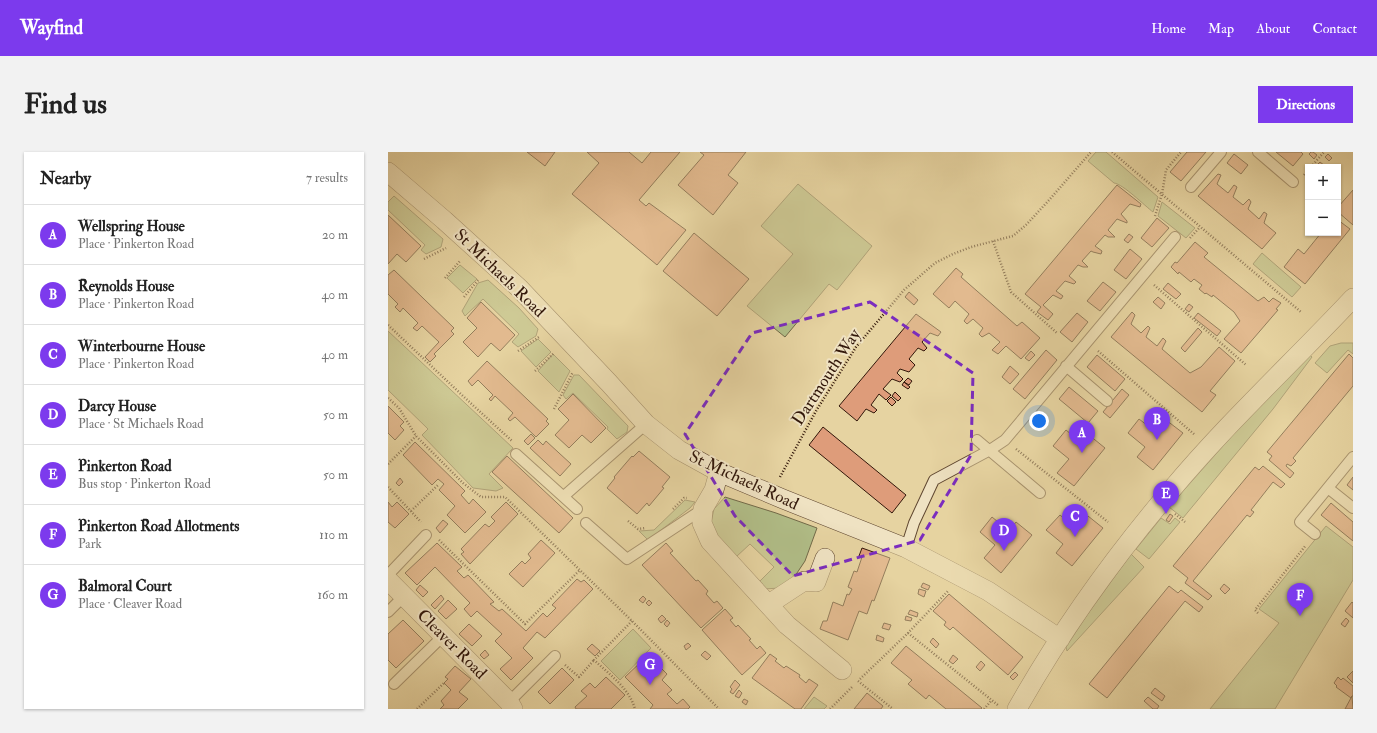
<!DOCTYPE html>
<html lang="en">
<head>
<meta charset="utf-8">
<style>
	body { margin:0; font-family:"IM FELL Double Pica",serif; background:#f2f2f2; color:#222 }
	.controls { position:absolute; right:12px; top:12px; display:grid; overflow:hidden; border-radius:0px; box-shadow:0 1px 3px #0004 }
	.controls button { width:36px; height:36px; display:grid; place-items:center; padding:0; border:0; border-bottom:1px solid #e0e0e0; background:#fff; color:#222; font:20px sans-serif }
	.you { position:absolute; left:651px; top:269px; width:14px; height:14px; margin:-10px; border:3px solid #fff; border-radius:50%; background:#1a73e8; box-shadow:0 0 0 6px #1a73e833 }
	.badge { display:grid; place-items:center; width:26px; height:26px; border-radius:50%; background:#7c3aed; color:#fff; font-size:13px; font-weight:700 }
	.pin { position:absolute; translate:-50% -33px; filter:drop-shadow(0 1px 2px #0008) }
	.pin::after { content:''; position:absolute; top:21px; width:14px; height:12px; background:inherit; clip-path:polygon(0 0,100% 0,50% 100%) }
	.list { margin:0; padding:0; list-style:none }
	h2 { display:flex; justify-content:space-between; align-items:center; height:52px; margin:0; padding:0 16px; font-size:17px }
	h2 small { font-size:13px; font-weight:400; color:#767676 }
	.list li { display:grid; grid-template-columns:26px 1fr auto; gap:12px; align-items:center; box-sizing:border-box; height:60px; padding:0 16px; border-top:1px solid #e0e0e0 }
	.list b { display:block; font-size:15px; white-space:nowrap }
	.list p { margin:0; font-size:13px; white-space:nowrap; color:#767676 }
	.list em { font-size:13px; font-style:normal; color:#767676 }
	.map { position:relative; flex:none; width:965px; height:557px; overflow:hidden; border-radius:0px }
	header { display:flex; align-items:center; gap:24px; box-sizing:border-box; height:56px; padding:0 20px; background:#7c3aed; color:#fff }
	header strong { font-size:19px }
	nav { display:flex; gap:22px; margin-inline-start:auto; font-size:14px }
	.intro { display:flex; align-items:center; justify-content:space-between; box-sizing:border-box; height:96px; padding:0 24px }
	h1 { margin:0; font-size:28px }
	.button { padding:10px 18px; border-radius:0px; background:#7c3aed; color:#fff; font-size:14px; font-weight:700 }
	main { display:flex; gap:24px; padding:0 24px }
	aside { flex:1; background:#fff; border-radius:0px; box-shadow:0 1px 3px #0004 }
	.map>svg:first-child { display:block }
	.green { fill:#b1be88; stroke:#726a49 }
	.building { fill:#de9c7a; stroke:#32170a }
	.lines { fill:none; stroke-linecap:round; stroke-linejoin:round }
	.service-casing { stroke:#5f4630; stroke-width:12 }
	.minor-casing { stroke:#5f4630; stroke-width:20 }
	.path { stroke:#32170a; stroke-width:2.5; stroke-dasharray:1 2; stroke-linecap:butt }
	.service { stroke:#efe2c2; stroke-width:10 }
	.minor { stroke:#efe2c2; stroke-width:19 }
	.marked { fill:none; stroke:#7b2cbf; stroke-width:3; stroke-dasharray:8 5; stroke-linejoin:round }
	.labels { text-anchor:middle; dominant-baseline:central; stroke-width:4; stroke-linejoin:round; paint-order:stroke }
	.street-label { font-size:17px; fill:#32170a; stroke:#efe2c2 }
</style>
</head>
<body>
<header>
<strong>Wayfind</strong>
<nav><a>Home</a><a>Map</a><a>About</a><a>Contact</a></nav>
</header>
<div class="intro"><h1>Find us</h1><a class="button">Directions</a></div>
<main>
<aside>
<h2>Nearby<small>7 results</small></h2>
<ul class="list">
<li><span class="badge">A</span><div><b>Wellspring House</b><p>Place · Pinkerton Road</p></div><em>20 m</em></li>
<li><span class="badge">B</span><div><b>Reynolds House</b><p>Place · Pinkerton Road</p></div><em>40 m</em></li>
<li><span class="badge">C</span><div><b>Winterbourne House</b><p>Place · Pinkerton Road</p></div><em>40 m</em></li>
<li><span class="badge">D</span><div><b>Darcy House</b><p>Place · St Michaels Road</p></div><em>50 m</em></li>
<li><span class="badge">E</span><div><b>Pinkerton Road</b><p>Bus stop · Pinkerton Road</p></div><em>50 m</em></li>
<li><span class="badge">F</span><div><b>Pinkerton Road Allotments</b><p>Park</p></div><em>110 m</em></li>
<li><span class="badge">G</span><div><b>Balmoral Court</b><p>Place · Cleaver Road</p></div><em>160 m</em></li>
</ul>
</aside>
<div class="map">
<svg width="965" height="557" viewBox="0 0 965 557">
	<rect width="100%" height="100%" fill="#e6d3a1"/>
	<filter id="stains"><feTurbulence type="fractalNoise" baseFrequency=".005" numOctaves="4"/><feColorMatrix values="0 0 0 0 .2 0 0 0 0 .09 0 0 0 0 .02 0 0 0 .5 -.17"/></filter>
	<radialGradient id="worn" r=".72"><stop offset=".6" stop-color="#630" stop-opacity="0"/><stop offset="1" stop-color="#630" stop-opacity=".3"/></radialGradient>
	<path class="green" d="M708,0H718L770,45L765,60C757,54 735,32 726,31L700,9Z
		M410,32L484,94L449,138L441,132L397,185L359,154L405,102L373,74Z
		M6,44L55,87L53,95L38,102L33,98L37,93L0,58V50Z
		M774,50L807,76L798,86L770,64Z
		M874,101L913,135L904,145L865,112Z
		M72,113L89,127L75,141L59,126Z
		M100,128L131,156L150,177L148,184L130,195L124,190L131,182L95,147L77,164L74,159L90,131Z
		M0,179L125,296L101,322L115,336L108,339L85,336L34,283L40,277L0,238Z
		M150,187L163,200L148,215L133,199Z
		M953,191H965V202L960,198L939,221L927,211L942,194Z
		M165,202L182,219L171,240L150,219Z
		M922,203L924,205L885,257L795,366L781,355L858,268Z
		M186,223H191L240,274L239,280L229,287L219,277L220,275L185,241L178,247L175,243Z
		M337,345L388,361L429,376L417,409L409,421L393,436L375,437L370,431L386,415L362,392L348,405L322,375L326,357Z
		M297,348L307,350L302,356L260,388L251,379L266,378Z
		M773,366L782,372L787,366L792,370L761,407L748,397Z
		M938,374L965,395V428L887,557H822L891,471L871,457Z
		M743,402L756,415L679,499L678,495L699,463Z
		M245,477L263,496L232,528L213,509Z
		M426,545L439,554L436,557H416Z"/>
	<path class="building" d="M139,0H167L157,14Z
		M199,0H241L254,11L263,0H292L251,48L258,54L261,51L298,78L269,113L184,42L211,11Z
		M312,0H358L340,23L350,31L325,63L290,33L316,3Z
		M799,0H818L793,29L782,20Z
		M888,0H913L915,2L905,14Z
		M923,0H925L929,3L926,7L921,2Z
		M846,2L860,13L853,22L839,11Z
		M940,2L944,6L941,9L937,5Z
		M932,10L937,14L936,15H931L929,13Z
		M830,22L833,23L829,32L840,41L846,33L849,35L845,45L855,53L861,47L863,50L860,57L871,67L876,60L879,62L876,71L888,81L874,97L810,44Z
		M729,33L753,52L752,55L742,52L733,62L739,69V71L729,67L720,78L727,85H720L717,83L707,94L714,99L713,102L705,100L703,99L694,109L700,115H695L690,113L681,124L688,130L686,132L677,129L668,139L675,144L673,147L665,143L655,153L665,162L660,168L649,160L653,155L637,142Z
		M965,38V73L950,60V55Z
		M0,63L33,94L18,110L9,102L0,112Z
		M769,66L781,76L764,95L753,86Z
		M950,68L962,77L917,132L896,115L910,97L916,102L933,81H950Z
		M306,81L361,127L329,164L275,119Z
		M741,82L745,85L740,91L736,88Z
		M807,90L820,101L816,105L870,149L876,145L881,150L885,146L893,151L888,157L890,158L853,201L836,187L852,169L846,160L825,143L824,145L818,141L817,142L811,137L814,133L806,127L803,130L791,120L790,122L783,115L787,110L789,111Z
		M742,97L754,107L738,127L726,118Z
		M568,116L575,122L573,125L629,174L634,170L652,186L633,207L618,194L610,202L604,198L612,190L601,181L594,185L591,182L595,176L585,167L579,172L576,169L581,162L567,149L561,156L545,142Z
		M6,118L66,176L63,179L66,182L46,202L48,204L42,210L37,205L51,190L34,174L29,179L25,176L30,171L15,156L12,160L7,155L10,152L0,142V123Z
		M715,130L728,140L712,159L699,149Z
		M780,131L793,142L788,147L775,137Z
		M521,140L530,148L526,153L517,145Z
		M770,145L777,151L773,157L765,150Z
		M93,150L127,183L112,199L103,191L90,205L75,190L89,176L79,166Z
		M801,152L805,155L801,160L797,157Z
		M744,160L747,163L743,172L753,181L760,174L762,176L758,185L769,194L775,186L778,189L774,197L802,221L813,215L831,195L847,209L822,239L828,243L814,260L723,185Z
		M689,161L700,170L684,190L672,180Z
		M810,161L833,179L829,184L806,166Z
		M528,162L553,180L550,184L542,181L534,190L539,196L536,199L530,196L521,207L527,213L521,220L512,217L509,221L515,227L512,230L504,227L495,237L503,243L498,248L491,242L483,253L489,258L486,261L478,257L469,269L451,254Z
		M810,176L814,180L797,200L793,196Z
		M658,198L669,208L637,247L625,237Z
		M643,199L647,203L641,209L637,206Z
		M961,202L965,206V234L905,306L908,309L903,314L899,312L898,314L906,321L902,326L881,308L884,304L879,300Z
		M709,203L737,227L727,239L699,215Z
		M99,209L160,267L158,269L161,272L148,285L127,265L122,269L120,267L125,261L107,244L103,249L101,247L105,243L90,228L84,234L80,229Z
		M622,214L631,222L622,232L614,225Z
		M520,226L524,229L521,233L516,230Z
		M516,230L522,235L520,237L514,233Z
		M681,235L710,259L700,271L671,247Z
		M734,237L741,243L722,266L715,260Z
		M507,240L513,246L510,249L504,244Z
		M185,242L218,276L203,291L194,283L181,296L167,283L181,268L170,257Z
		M503,245L508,250L504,254L499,249Z
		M0,254L16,270L12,274L16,278L7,288L0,281Z
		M751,267L768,280L778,268L795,281L765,318L749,305L757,295L740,281Z
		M435,275L518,343L504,361L421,293Z
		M678,278L694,291L701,283L717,296L686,334L669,321L681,307L665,294Z
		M143,282L147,286L140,293L136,289Z
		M150,288L155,293L158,289L183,312L172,324L142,296Z
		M27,290L77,339L73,343L81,352L85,347L98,360L77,381L59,363L67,354L51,338L56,332L50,327L44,333L15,303Z
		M251,299L282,325L274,335L276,336L261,354L259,351L249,362L219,336L227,326L226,325L244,304L245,305Z
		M119,304L185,366L171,381L104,320Z
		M875,314L897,332L893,336L885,330L863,358L866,360L862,365L859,363L805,429L824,444L820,448L797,431L800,426L785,414L867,315L871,318Z
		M965,325V338L959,333Z
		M12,326L15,330L11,334L8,331Z
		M0,350L4,355L9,350L21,362L7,376L0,370Z
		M118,350L130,362L82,412L73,402L76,400L73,397L97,372L101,375L107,369L103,365Z
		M943,351L965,370V389L933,363Z
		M782,362L785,364L781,370L778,368Z
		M672,363L689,377L700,364L715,376L684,414L668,401L675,392L658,378Z
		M604,365L621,379L628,370L644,383L613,421L596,406L607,393L592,380Z
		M55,368L60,372L52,381L48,376Z
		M153,388L167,401L135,435L121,422L134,409L137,412L143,406L140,402Z
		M49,391L74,415L69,419L76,426L80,423L106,450L102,452L111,459L114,457L138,479L155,461L159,465L168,456L164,453L189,427L193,430L196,428L205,437L157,486L149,480L135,496L145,506L123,528L112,517L124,506L107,489L114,482L89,459L83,465L76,457L82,451L47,415L29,433L17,421Z
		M278,391L285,399L282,401L308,429L310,428L320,439L318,442L326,451L329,449L335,456L313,476L254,413Z
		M474,396L502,406L486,449L484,448L479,462L471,459L460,488L432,477L435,469H439L445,450L455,454L459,442L461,443L464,437L460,435L466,419L469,420L474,405L471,404Z
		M535,431L542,434L540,438L533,435Z
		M836,432L842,437L837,442L832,437Z
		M32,433L40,440L35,445L28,438Z
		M781,434L790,441L793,438L815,455L811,460L797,449L719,546L701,532Z
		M531,437L538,439L536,445L530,442Z
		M561,442L635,505L620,523L565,475L562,478L556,473L558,470L545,459Z
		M53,443L56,447L47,457L43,453Z
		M255,444L258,447L255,451L251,448Z
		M60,448L69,457L58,467L50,459Z
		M261,448L264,451L261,454L258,451Z
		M964,450L965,451V466L957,459Z
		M337,457L345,466L342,468L348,475L350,473L363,487L361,488L369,497L372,494L378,501L354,523L314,478Z
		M522,458L530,461L529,465L520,462Z
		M274,463L278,467L273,471L270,467Z
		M518,464L524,466L523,469L517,468Z
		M958,466L961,469L957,475L953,472Z
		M15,468L36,489L8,516L0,508V482Z
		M279,468L282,471L279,475L276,472Z
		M496,471L503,473L501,478L494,476Z
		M81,472L94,484L84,494L71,482Z
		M489,483L496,486L495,490L488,488Z
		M545,486L551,492L548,496L542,490Z
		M300,491L303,494L298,498L296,494Z
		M204,492L212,499L207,504L199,497Z
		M518,494L594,556L593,557H558L541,543L538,547L520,532L524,528L503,511Z
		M97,498L101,503L96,507L92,503Z
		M317,499L323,504L319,508L313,503Z
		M382,502L389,507L387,509L396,516L398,514L412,523L411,525L418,531L421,527L430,533L413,557H407L364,526Z
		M565,503L570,507L565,512L561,509Z
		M254,509L265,520L271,514L279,522L274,528L284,538L279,542L289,552L295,547L302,555L300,557H262L265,553L237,525Z
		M593,509L597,513L592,519L588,515Z
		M67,514L83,527L71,540L80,547L70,557H52L56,553L53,549L63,538L56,531L60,527L57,525Z
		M174,516L186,528L162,552L150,540Z
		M965,519V531L959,525Z
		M627,520L630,523L625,528L622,525Z
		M218,525L237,543L223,557H188L187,555L199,544L193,539L202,531L207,536Z
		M950,525L953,528L955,526L965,534V543L963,546L948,535L949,534L946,531Z
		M347,528L352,533L345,542L342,540L344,537L342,535Z
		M767,536L777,544L774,549L763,541Z
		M351,538L354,541L351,546L347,544Z
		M479,541L495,554L493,557H466Z
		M964,544L965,557H957Z
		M760,545L771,554L769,557H765L756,549Z
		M356,547L360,549L358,553L354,550Z"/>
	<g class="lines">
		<defs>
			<path id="service" d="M870,0L905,30
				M803,35L833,0
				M678,214L719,249
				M589,288L652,341
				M128,302L189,357
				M940,336L965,356
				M176,344L258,272
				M198,371L239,407L315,357
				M927,382L912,370L965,305
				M518,396L526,371L546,328L602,298L617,288L787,85
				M0,423L38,383
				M0,460L16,444
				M6,532L55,484
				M121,550L167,504"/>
			<path id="minor" d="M0,20L56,68L131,136L221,231L258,272L291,298L331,320L395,347L518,396L600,439L672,487
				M331,320L326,338L315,357L314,371L322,389L399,473L454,518
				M0,428L121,550L125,557
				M381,452L416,429L428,430L437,406
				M629,557C673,479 726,405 784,337C840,270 905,210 965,146"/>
		</defs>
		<use href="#service" class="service-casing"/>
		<use href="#minor" class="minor-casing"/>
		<path class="path" d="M724,0L913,160
			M923,15L936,0
			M916,23L920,18
			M767,64L774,42L778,18L793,0
			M802,86L812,75
			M605,89L623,140L669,181
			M36,107L58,96
			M57,126L72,109
			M766,133L858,213
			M76,145L91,127
			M0,173L76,245L124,289
			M130,199L151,185
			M710,199L807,283
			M147,219L166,201
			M0,246L11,256L28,284L75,331L93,345H117L244,469L331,557
			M166,257L185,220
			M628,297L720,370
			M0,312L28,284
			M392,325L428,259L468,195L516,138L547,111L565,102L583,95L625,84L639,72L662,47L703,0
			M0,335L33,370
			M285,357L296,346H299
			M23,359L51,332
			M787,362L797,370
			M240,369L250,377L258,376
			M51,388L137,472L192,418
			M870,461L867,458L918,393
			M244,469L206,508C222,523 241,536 247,557
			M520,481L611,554
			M177,513L191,525L206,508
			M472,527L520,481L560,439
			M470,529L505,557
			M29,557L56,531
			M442,557L464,535
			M596,557L603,549"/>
		<use href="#service" class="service"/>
		<use href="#minor" class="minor"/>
	</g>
	<path d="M0 0H965V557H0ZM482,150L585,221L583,303L532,388L405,424L347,364L297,282L364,181Z" fill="#e6d3a1" fill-opacity=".55" fill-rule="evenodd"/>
	<path class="marked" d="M482,150L585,221L583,303L532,388L405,424L347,364L297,282L364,181Z"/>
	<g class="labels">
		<g class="street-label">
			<text transform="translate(112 121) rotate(44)">St Michaels Road</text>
			<text transform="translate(438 225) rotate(-57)">Dartmouth Way</text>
			<text transform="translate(356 328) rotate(25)">St Michaels Road</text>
			<text transform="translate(64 492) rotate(45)">Cleaver Road</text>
		</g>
	</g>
	<rect width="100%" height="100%" filter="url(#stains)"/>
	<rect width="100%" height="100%" fill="url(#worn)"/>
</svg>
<div class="controls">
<button>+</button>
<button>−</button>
</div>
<div class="you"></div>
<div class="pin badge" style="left:694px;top:301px">A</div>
<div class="pin badge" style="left:769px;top:288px">B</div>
<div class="pin badge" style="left:687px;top:385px">C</div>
<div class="pin badge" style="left:616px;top:399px">D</div>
<div class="pin badge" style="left:778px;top:362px">E</div>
<div class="pin badge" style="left:912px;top:464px">F</div>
<div class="pin badge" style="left:262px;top:533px">G</div>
</div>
</main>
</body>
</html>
